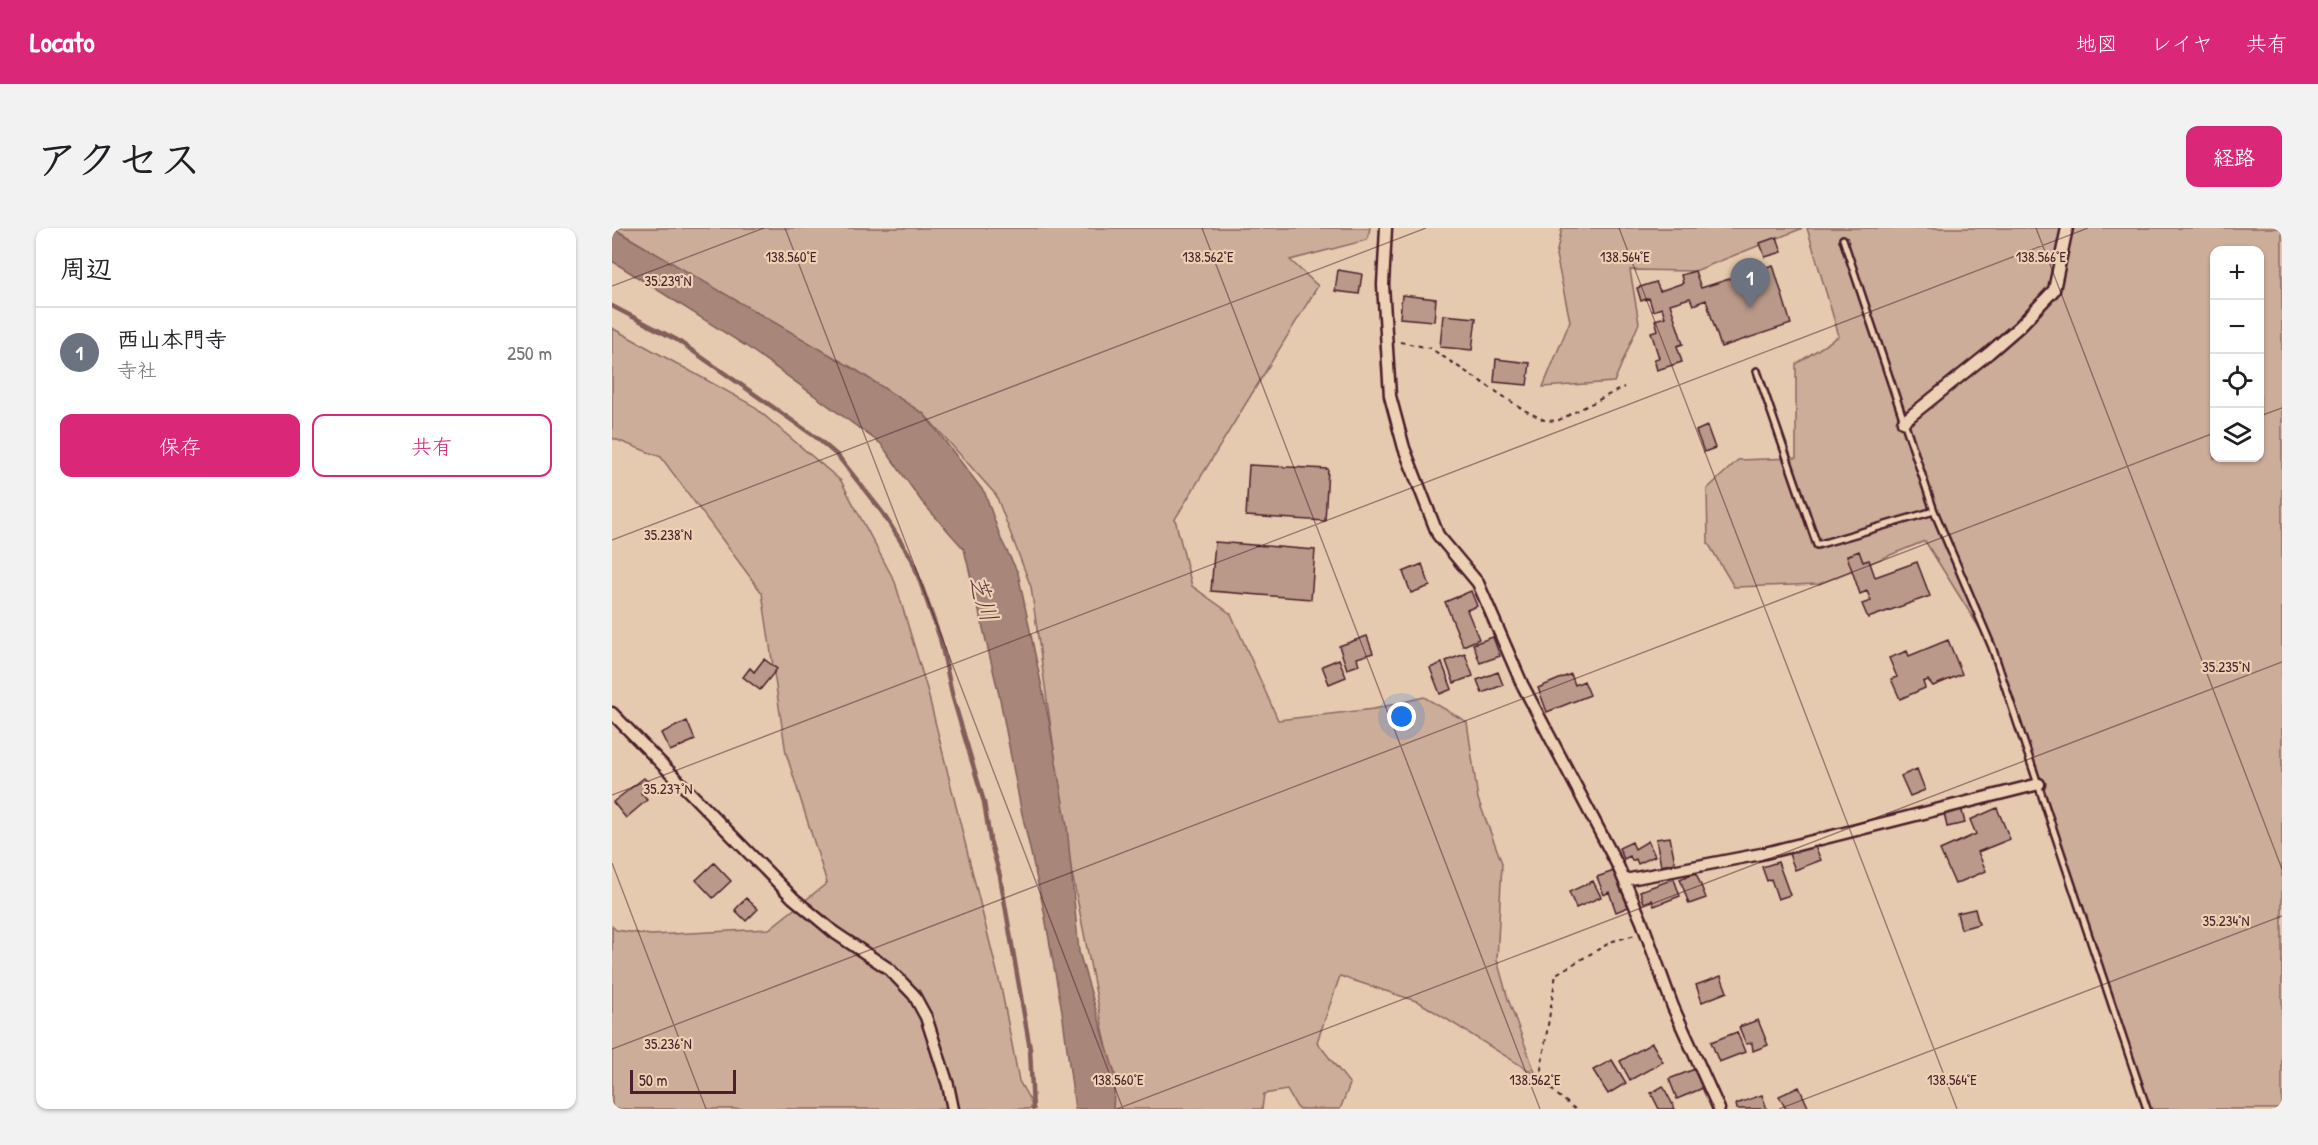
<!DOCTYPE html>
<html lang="ja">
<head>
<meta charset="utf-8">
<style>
	body { margin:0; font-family:"Patrick Hand","Klee One",sans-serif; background:#f2f2f2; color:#202124 }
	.controls { position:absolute; right:18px; top:18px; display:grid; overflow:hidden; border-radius:12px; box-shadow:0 2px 4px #0004 }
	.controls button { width:54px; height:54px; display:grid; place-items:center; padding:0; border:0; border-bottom:2px solid #e0e0e0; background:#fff; color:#202124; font:30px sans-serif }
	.scale { position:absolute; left:18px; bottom:15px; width:106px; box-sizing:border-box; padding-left:6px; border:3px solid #4a1f2b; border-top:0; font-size:16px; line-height:21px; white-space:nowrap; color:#4a1f2b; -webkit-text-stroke:4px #edd1b4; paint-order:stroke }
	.you { position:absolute; left:790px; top:489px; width:21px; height:21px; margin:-15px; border:4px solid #fff; border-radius:50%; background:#1a73e8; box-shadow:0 0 0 9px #1a73e833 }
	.badge { display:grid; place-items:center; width:39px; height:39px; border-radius:50%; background:#db2777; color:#fff; font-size:20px; font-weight:700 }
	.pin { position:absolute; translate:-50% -50px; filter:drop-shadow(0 2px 3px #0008) }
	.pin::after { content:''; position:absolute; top:32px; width:21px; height:18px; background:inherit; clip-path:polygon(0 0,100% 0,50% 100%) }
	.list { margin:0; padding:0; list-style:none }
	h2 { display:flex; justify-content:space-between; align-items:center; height:78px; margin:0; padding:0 24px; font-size:26px }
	h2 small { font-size:20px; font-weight:400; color:#757577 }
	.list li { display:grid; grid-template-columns:39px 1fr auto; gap:18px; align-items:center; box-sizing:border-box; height:90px; padding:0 24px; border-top:2px solid #e0e0e0 }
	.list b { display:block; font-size:22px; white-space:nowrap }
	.list p { margin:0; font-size:20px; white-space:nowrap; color:#757577 }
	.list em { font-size:20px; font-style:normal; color:#757577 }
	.actions { display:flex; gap:12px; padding:18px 24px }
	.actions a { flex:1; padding:14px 0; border:2px solid #db2777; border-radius:12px; text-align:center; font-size:21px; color:#db2777 }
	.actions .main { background:#db2777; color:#fff }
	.icon { flex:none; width:33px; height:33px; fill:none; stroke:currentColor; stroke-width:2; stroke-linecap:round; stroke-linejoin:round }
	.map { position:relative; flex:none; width:1670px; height:881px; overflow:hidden; border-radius:12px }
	header { display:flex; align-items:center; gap:36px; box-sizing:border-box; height:84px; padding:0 30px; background:#db2777; color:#fff }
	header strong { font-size:28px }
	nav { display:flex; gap:33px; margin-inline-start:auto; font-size:21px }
	.intro { display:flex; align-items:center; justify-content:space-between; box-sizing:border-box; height:144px; padding:0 36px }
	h1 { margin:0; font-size:42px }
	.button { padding:15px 27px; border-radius:12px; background:#db2777; color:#fff; font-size:21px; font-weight:700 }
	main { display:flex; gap:36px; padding:0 36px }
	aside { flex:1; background:#fff; border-radius:12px; box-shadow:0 2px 4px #0004 }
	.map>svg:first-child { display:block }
	.green { fill:#ccad99; stroke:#8b6662; stroke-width:1.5; fill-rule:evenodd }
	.water { fill:#a8867a; stroke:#825d5a; stroke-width:1.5 }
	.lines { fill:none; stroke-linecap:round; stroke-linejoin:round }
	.stream { stroke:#825d5a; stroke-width:4.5 }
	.building { fill:#ba998a; stroke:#4a1f2b; stroke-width:1.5 }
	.service-casing { stroke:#4a1f2b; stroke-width:10 }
	.minor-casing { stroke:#4a1f2b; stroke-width:15 }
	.path { stroke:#4a1f2b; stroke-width:2; stroke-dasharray:4.5 4.5; stroke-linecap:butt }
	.service { stroke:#edd1b4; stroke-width:5 }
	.minor { stroke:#edd1b4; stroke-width:10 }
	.ticks { fill:none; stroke:#4a1f2b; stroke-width:1.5; stroke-opacity:0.45 }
	.labels { text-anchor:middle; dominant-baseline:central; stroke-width:4.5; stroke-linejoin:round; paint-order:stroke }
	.water-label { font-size:24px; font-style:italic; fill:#62393f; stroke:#edd1b4 }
	.ticks-label { font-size:15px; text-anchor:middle; fill:#4a1f2b; stroke:#edd1b4; stroke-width:4.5; stroke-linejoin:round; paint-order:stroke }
</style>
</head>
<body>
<header>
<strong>Locato</strong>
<nav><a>地図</a><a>レイヤ</a><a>共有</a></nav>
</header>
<div class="intro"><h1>アクセス</h1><a class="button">経路</a></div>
<main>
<aside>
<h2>周辺<small></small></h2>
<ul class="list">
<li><span class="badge" style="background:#6b7280">1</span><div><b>西山本門寺</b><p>寺社</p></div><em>250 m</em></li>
</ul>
<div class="actions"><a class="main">保存</a><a>共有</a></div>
</aside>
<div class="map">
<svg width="1670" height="881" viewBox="0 0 1670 881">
	<rect width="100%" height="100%" fill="#e6caaf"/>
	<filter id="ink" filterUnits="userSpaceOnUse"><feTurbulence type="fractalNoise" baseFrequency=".0167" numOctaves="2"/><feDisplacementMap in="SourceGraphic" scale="12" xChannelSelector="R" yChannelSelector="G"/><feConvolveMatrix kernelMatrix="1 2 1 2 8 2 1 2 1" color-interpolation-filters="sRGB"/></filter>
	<g filter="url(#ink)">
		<path class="green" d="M1,0H758L755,12L678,32L706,58L563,291L580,358L619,386L666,492L762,481L812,469L855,494L866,571L890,635L885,732L896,771L924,847L807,774L728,748L705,814L738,856L728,881H686L675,862L652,866L650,881H501L495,821L458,635L419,359L384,267L312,186Z
			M950,0H1191L1083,43L1018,42L1027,95L1002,154L931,159L958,93L944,27Z
			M1195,0H1670V881H1537L1380,420L1313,313L1207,356L1122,359L1096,315L1095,261L1126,232L1184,230V136L1227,108ZM1602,22H1648V230H1602Z
			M0,100L140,177L229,253L283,354L315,461L390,764L407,853L423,881H0V698L4,702L39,707L157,701L215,655L174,525L150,365L49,229L0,210Z"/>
		<path class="water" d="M0,0L244,142L312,186L373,265L389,311L406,345L437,493L455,598L467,724L503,846L501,881H463L450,783L431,678L409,581L388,471L352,321L310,274L269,216L134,118L0,33Z"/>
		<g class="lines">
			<path class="stream" d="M0,78L65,112L205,210L226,228L270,284L300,331L328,410L341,470L372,574L378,612L388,648L418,821L421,881"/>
		</g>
		<path class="building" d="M1165,9L1170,24L1153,29L1148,15Z
			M1161,37L1179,96L1109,119L1094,72L1081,77L1078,70L1058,76L1071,116L1065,118L1070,134L1045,142L1042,131L1047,130L1039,104L1046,102L1043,92L1053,89L1050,80L1041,83L1037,70L1029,73L1025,60L1044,54L1048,63L1071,55L1069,47L1083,43L1089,60Z
			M726,42L750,46L747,66L723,63Z
			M790,67L824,71L822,93L788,90Z
			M831,87L864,90L860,122L828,119Z
			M884,131L918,135L915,157L882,154Z
			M1095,198L1103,220L1092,224L1084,203Z
			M637,237L716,241L713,293L634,288Z
			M603,314L703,322L699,371L599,363Z
			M1247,323L1251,334L1257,332L1263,349L1305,334L1318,368L1256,390L1250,376L1259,373L1255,363L1248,366L1235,328Z
			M810,336L818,358L799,365L791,344Z
			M859,363L865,378L855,382L867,411L851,418L833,374Z
			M755,408L761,425L745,430L747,437L735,441L727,418Z
			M881,409L888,428L868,435L861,416Z
			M1336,412L1350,446L1321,458L1316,452L1311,454L1313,460L1288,471L1279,451L1285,449L1277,430L1295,423L1297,428Z
			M853,426L861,448L842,455L834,433Z
			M152,431L165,441L148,462L131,449L138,440L142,444Z
			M727,431L734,449L717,456L710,438Z
			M830,435L840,461L828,466L818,440Z
			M886,444L891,457L870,465L865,452Z
			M959,446L963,457L972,453L978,467L935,484L926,460Z
			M75,493L83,512L58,523L49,505Z
			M1305,541L1313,562L1298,568L1289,548Z
			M32,550L39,557L29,565L35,572L14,590L1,574Z
			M1349,579L1353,595L1335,599L1332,584Z
			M1385,580L1398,611L1366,624L1374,643L1343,656L1328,622L1364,606L1358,592Z
			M1058,609L1063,635L1049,638L1044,611Z
			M1036,613L1043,628L1026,636L1024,631L1020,633L1018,628L1012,631L1007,620L1020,614L1023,621Z
			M1202,616L1209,632L1183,642L1177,626Z
			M1166,634L1178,667L1166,671L1159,651L1155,653L1150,639Z
			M102,635L119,653L101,670L84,652Z
			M1002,643L1016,679L1004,684L997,664L992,667L985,649Z
			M1084,645L1094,670L1077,676L1068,651Z
			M1062,651L1068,668L1042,678L1040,672L1032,675L1028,663Z
			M981,653L989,669L964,680L957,664Z
			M134,670L146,681L134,693L123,682Z
			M1363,681L1367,696L1349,701L1345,685Z
			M1109,748L1115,764L1090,774L1084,757Z
			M1146,792L1156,817L1141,823L1140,815L1134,816L1127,799Z
			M1125,804L1133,824L1107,834L1099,814Z
			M1040,815L1051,834L1018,852L1008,833Z
			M1000,832L1014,855L996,866L981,842Z
			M1083,841L1091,860L1065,871L1057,851Z
			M1051,858L1063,881H1047L1039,865Z
			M1187,859L1197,881H1174L1167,868Z
			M1150,867L1155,881H1125L1124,876Z"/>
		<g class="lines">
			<defs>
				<path id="service" d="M1231,11L1322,283L1380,419L1535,881
					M1145,143L1205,317L1322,283"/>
				<path id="minor" d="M774,0L771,57L778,168L792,220L826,307L866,355L910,456L1006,638L1030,694L1061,779L1107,881
					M1291,194L1377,125L1408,98L1442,62L1455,0
					M0,485L181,670L223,705L277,741L302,767L314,789L336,857L341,881
					M1013,652L1149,626L1427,556"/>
			</defs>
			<use href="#service" class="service-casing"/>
			<use href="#minor" class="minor-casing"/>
			<path class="path" d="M788,114L818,120L912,182L932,192L945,193L1012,159
				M963,881L943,865L928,848L944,746L1001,713L1023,707"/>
			<use href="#service" class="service"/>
			<use href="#minor" class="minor"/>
		</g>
	</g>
	<path class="ticks" d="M173,0L511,881M590,0L928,881M1007,0L1345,881M1424,0L1670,641M0,58L152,0M1648,188L1670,180M0,312L814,0M0,567L1476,0M0,635L94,881M0,821L1602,205M505,881L1670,434M1167,881L1670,688"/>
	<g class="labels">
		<g class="water-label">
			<text transform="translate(372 370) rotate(72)">芝川</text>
		</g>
	</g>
	<g class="ticks-label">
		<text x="179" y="34">138.560°E</text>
		<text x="596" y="34">138.562°E</text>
		<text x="1013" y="34">138.564°E</text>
		<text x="1429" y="34">138.566°E</text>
		<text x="56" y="58">35.239°N</text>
		<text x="56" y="312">35.238°N</text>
		<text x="1614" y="444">35.235°N</text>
		<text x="56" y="566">35.237°N</text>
		<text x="1614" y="698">35.234°N</text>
		<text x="56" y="821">35.236°N</text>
		<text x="506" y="857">138.560°E</text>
		<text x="923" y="857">138.562°E</text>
		<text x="1340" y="857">138.564°E</text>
	</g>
</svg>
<div class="controls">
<button>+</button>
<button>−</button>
<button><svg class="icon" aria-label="locate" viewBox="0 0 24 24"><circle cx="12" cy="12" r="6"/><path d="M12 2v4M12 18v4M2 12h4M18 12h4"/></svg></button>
<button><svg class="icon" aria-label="layers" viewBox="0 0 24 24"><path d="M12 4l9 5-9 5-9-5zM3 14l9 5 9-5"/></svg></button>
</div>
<div class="scale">50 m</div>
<div class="you"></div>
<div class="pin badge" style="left:1138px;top:80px;background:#6b7280">1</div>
</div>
</main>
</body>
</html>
